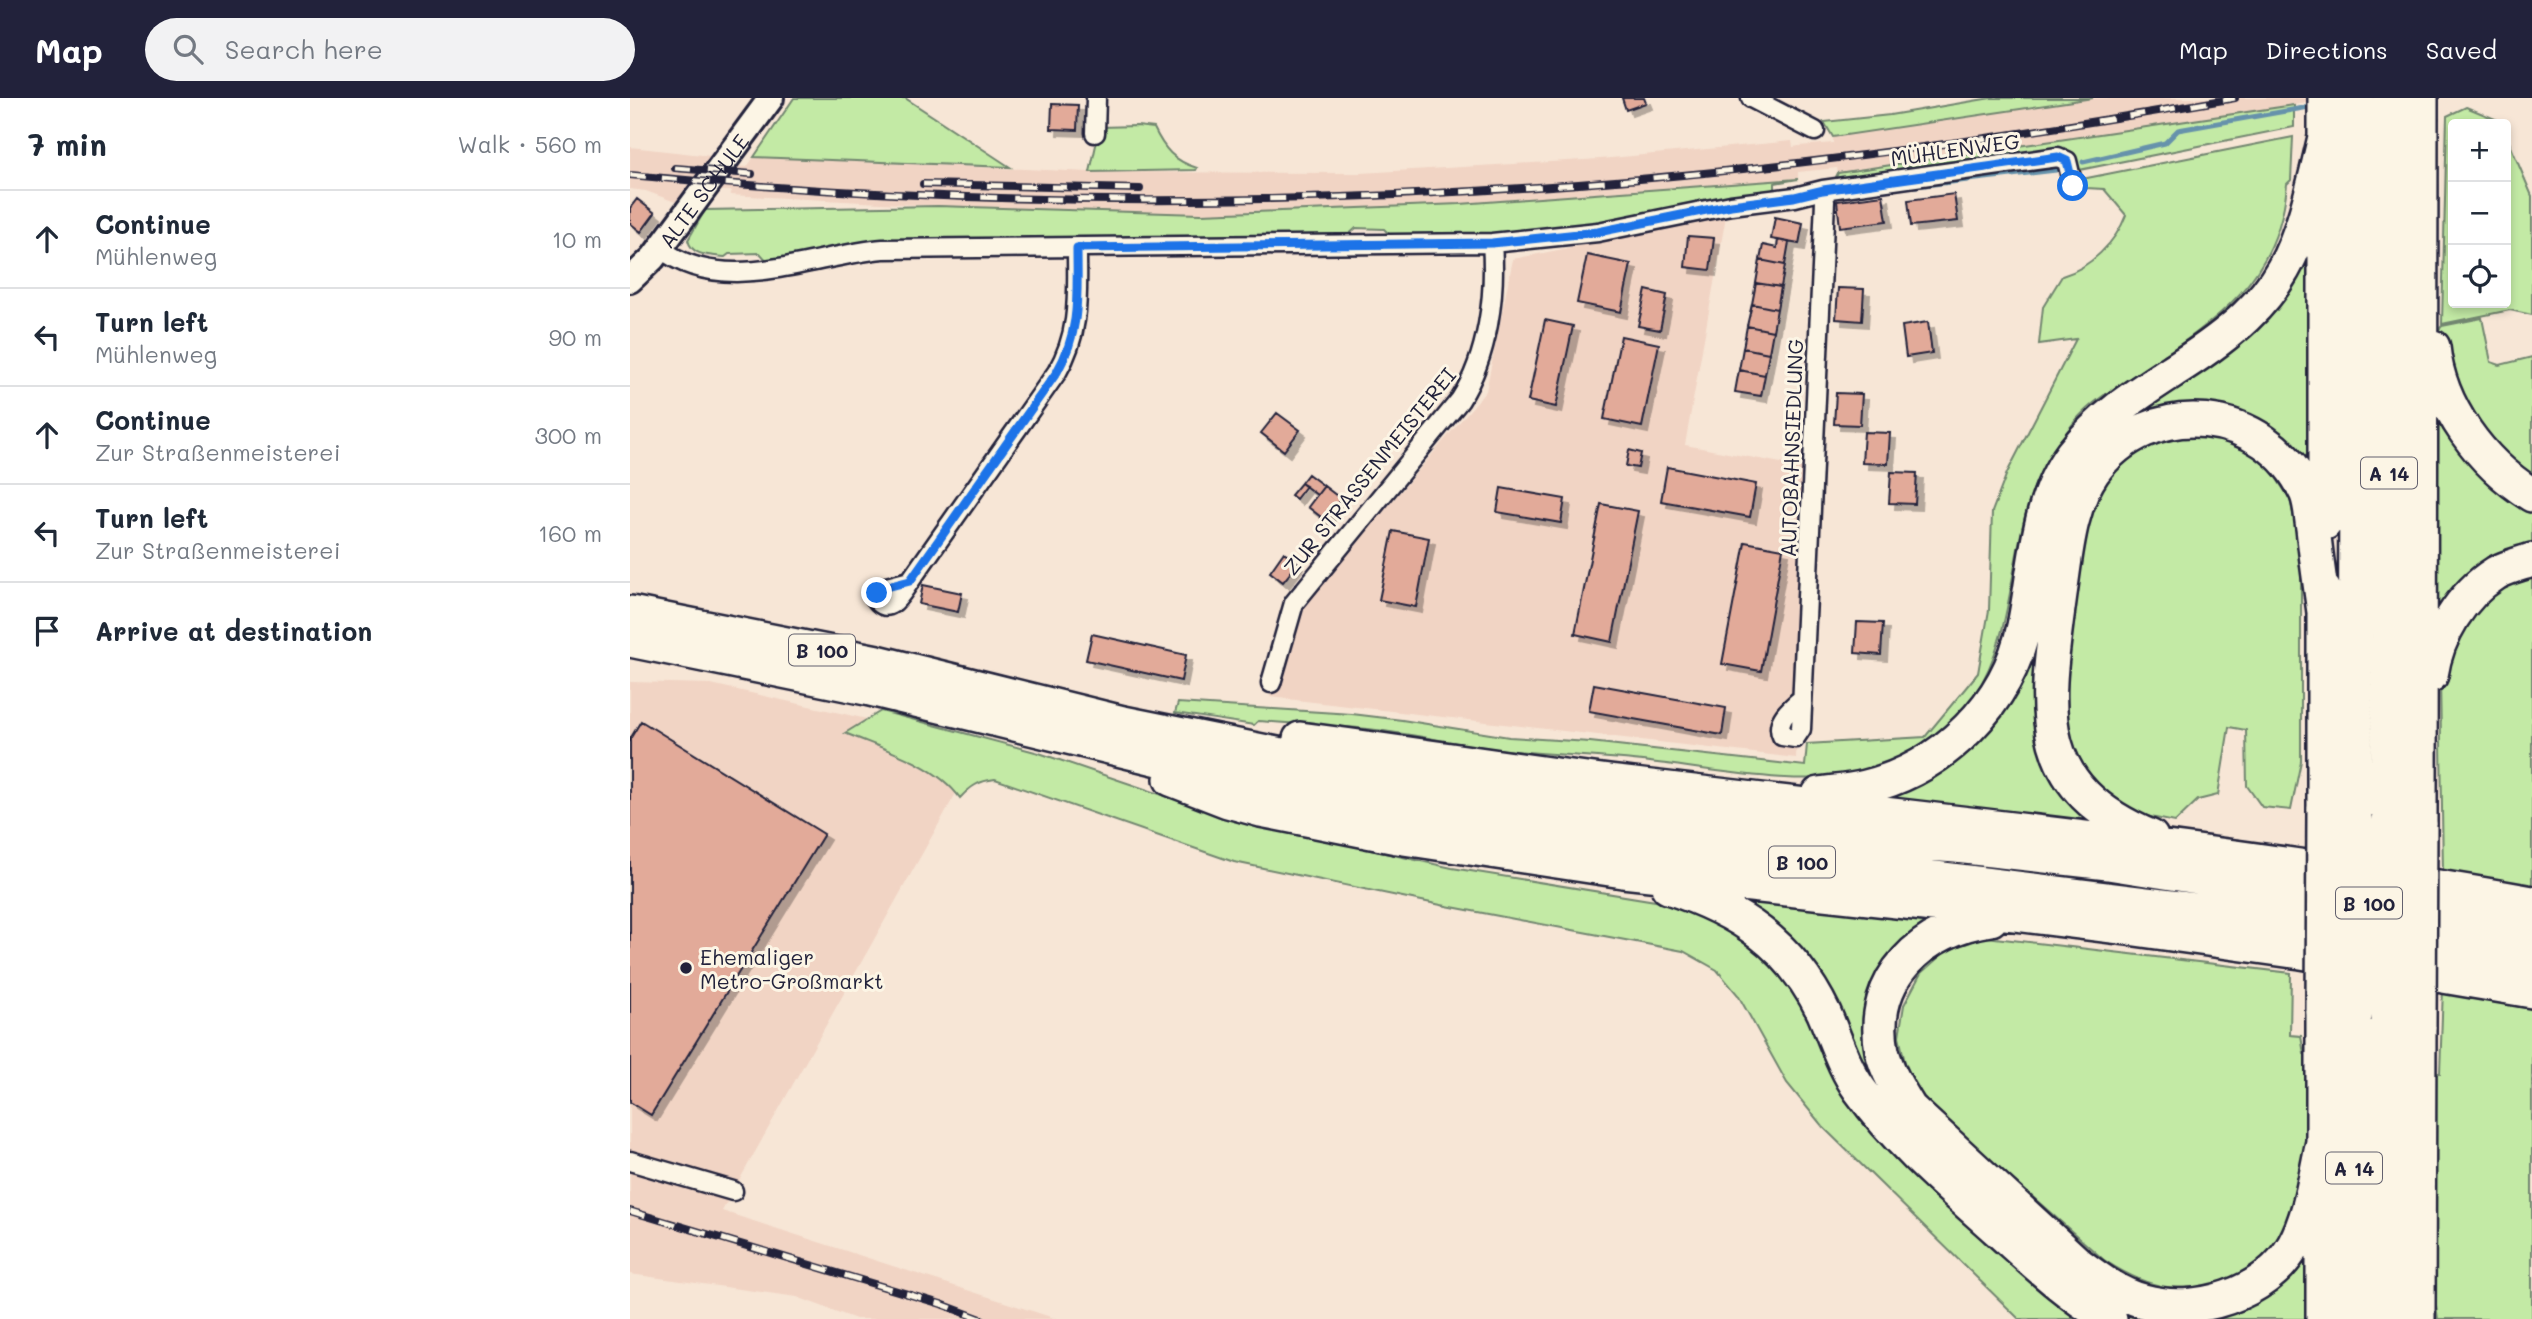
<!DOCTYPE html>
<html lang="en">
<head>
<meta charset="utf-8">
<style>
	body { margin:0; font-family:Mali,sans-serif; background:#f2f2f3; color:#1f2937 }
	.controls { position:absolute; right:21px; top:21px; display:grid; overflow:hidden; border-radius:7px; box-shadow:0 4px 10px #0003 }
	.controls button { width:63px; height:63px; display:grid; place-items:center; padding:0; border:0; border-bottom:2px solid #e0e1e3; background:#fff; color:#1f2937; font:35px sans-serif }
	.stop { position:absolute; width:21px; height:21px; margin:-16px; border:5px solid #1a73e8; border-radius:50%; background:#fff }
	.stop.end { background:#1a73e8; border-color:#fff; box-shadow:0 2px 7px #0008 }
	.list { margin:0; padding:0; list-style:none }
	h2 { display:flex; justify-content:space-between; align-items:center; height:91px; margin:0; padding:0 28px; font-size:30px }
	h2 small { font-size:23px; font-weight:400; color:#747a83 }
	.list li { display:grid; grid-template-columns:46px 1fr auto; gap:21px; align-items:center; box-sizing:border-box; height:98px; padding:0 28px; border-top:2px solid #e0e1e3 }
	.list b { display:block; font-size:26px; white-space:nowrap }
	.list p { margin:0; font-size:23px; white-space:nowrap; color:#747a83 }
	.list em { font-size:23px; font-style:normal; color:#747a83 }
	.icon { flex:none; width:38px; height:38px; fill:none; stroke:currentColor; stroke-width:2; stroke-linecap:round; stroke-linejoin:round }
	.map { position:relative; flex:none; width:1902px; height:1221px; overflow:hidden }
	header { display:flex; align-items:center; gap:42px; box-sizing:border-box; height:98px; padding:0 35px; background:#22223b; color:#fff }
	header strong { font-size:33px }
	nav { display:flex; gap:38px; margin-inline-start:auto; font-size:24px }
	.search { width:490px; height:63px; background:#f2f2f3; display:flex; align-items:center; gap:18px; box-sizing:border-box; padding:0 24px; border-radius:38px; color:#747a83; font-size:26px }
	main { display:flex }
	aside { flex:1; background:#fff }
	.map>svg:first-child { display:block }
	.built { fill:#f1d4c4 }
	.green { fill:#c3eaa5; stroke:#728670; stroke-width:2 }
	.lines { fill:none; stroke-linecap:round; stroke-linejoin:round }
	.stream { stroke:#6692ab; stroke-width:5 }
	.building { fill:#e2aa99; stroke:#22223b; stroke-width:2; filter:url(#shadow) }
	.street-casing { stroke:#22223b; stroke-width:23 }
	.secondary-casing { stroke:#22223b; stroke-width:30 }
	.highway-casing { stroke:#22223b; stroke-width:38 }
	.street { stroke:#fcf5e5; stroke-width:18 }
	.secondary { stroke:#fcf5e5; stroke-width:24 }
	.highway { stroke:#fcf5e5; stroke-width:33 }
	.rail-casing { stroke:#22223b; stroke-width:8 }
	.rail { stroke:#fcf5e5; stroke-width:5; stroke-dasharray:16; stroke-linecap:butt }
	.highway-bridge-casing { stroke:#22223b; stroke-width:38; stroke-linecap:butt }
	.highway-bridge { stroke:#fcf5e5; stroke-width:33 }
	.route { stroke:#1a73e8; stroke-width:9 }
	.poi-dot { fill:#22223b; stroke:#fcf5e5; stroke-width:2.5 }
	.labels { text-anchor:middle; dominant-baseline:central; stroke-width:6; stroke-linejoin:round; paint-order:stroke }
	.shield { fill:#fcf5e5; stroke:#63616e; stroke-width:2 }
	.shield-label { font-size:19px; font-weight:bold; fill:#22223b }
	.street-label { font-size:21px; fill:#22223b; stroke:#fcf5e5 }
	.poi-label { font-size:21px; fill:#22223b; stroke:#fcf5e5; text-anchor:start }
</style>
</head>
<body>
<header>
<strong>Map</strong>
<div class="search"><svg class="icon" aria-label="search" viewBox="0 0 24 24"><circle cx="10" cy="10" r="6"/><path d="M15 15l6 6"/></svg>Search here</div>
<nav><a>Map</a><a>Directions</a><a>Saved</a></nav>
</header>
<main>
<aside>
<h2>7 min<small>Walk · 560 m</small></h2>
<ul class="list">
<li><svg class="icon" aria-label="ahead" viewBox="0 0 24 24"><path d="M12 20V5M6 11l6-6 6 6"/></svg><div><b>Continue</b><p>Mühlenweg</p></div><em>10 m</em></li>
<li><svg class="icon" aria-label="left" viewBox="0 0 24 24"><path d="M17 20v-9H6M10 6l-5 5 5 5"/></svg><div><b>Turn left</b><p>Mühlenweg</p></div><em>90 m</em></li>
<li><svg class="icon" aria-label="ahead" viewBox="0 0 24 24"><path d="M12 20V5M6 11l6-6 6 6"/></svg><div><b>Continue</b><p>Zur Straßenmeisterei</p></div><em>300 m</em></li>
<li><svg class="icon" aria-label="left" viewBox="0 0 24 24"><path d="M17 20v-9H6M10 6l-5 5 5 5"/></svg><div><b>Turn left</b><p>Zur Straßenmeisterei</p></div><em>160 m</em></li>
<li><svg class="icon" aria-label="arrive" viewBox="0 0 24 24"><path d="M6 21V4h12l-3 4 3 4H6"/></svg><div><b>Arrive at destination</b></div></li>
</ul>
</aside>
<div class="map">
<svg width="1902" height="1221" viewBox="0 0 1902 1221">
	<defs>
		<filter id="shadow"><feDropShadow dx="6" dy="6" stdDeviation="0" flood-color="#0004"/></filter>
	</defs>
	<rect width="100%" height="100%" fill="#f7e6d6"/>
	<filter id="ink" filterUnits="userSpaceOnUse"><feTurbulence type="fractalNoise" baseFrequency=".0143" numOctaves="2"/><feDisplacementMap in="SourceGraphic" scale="14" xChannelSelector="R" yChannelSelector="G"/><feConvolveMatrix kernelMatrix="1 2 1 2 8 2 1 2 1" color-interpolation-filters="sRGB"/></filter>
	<g filter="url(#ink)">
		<path class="built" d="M1463,0H1702L1392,49L1208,75L1207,70L1168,74V81L830,106L571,116L308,108L100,97L102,93L58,92L48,105L16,93L0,91V49L81,58L76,66L117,69L124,59L460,74L731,75L970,61L1162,43L1163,49L1169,48L1203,45V39Z
			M1096,118L1055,347L1178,370L1166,660L640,599L662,521L856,293L883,161Z
			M0,584L81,586L353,647L92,1113L427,1221H226L167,1199L0,1176Z"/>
		<path class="green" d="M164,0H275L380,69L124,59Z
			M1361,0H1463L1203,39L1194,24L1260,17Z
			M1664,7V29L1449,72L1441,55L1228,82L1212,83L1206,79L1208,75Z
			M1836,9L1870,23L1871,26H1823V205H1876V37L1902,98V217L1880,212L1812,226L1817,18Z
			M507,28L524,30C534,51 544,63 567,70L566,72L460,74L470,29Z
			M1663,39L1661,82L1657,86C1649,182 1585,224 1511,273C1488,288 1463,302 1445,323C1425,348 1407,375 1398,407C1379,472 1382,540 1344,598C1319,636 1276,664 1232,675C1173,690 1081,671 1020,664C971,658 923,657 875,652C829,647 784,636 738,631C702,627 665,626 628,623L624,627L545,615L548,605L722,616L772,622L879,639L960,644L1175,668L1177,646L1295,639L1348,575L1359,512L1362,414L1377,375L1446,241L1409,246L1413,209L1432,178C1460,170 1486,144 1496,117L1474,91L1456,90L1452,81Z
			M1168,81L1145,85V93C1074,102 1005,121 934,130C877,137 819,137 762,139L754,131L726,130L716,139L240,145L138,164L130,155L99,156L95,159C81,157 62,159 58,142L75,112L308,108L571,116L830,106Z
			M1683,117L1686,382L1620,326L1474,352L1412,590L1482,728L1241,700L1321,662L1460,350L1563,272Z
			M1852,220L1861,264L1870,267L1902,259V386L1851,342L1806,235L1812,228Z
			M1801,299L1902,407V455L1800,530Z
			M1570,337L1609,345L1639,369L1660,401L1671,454V663L1661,712L1632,709L1617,688L1616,632L1599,629L1588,697L1568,702L1545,724L1506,716L1479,700L1454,674L1438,637L1433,606L1455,433L1464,403L1489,365L1526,341Z
			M1902,467V788L1813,774L1810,579L1823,535L1861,489Z
			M251,613L409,655L606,722L822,770L1050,807L1095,824L1153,872L1214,981L1461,1221H1389L1193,1029L1157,985L1108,897L1087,872L1053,853L811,807L604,764L365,681C349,683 341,688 330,700C305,665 253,651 215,635Z
			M1088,793L1331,817L1299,835L1248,958L1433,1160L1548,1216L1677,1134L1683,1221H1505L1495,1216L1298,1053Z
			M1356,839L1661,875L1660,937L1671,938L1674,956H1680V1054L1669,1122L1619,1182C1555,1191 1531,1200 1474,1162L1304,1012L1278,978L1269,938L1274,907L1291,875L1317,852Z
			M1813,890L1902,909V1221H1808L1803,1186V975H1810Z"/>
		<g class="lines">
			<path class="stream" d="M1453,64L1535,45L1548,32L1685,8
				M1286,88L1426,72"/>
		</g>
		<path class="building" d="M992,0H1014L1016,5L996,12Z
			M422,6L448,7L447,32L421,31Z
			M1324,96L1328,123L1281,128L1278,102Z
			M1253,97L1257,123L1210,129L1207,103Z
			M7,101L25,115L11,134L0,125V110Z
			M1145,119L1173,125L1169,146L1141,141Z
			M1058,138L1084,140L1080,172L1055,169Z
			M1148,142L1159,144L1155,167L1130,162L1133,147L1147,150Z
			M957,157L1001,166L991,214L947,205Z
			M1130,162L1155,167L1151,189L1126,185Z
			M1126,185L1151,189L1147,211L1122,206Z
			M1208,190L1234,191L1232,223L1206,221Z
			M1016,192L1037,197L1030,232L1008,228Z
			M1122,206L1147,211L1143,233L1117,228Z
			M915,222L943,228L926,309L898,303Z
			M1298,224L1302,255L1276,259L1272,228Z
			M1117,228L1143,233L1139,255L1113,250Z
			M991,238L1029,246L1012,329L974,321Z
			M1113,250L1139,255L1135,277L1109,272Z
			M1109,272L1135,277L1131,298L1105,294Z
			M1206,295L1232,296L1230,327L1204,326Z
			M647,315L670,332L654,353L631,335Z
			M1234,334L1260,335L1258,366L1232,365Z
			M999,352L1011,355L1008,370L996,368Z
			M1037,369L1126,386L1120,419L1031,403Z
			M1261,374L1287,375L1285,406L1259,405Z
			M678,376L694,388L687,397L671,385Z
			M671,385L676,388L666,401L661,397Z
			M694,388L711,401L695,422L678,409Z
			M871,390L935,401L931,425L867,414Z
			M971,406L1008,413L982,544L945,536Z
			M763,433L799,440L786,509L749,502Z
			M1115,444L1153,451L1131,573L1092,566Z
			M654,454L668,465L653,484L640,474Z
			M293,487L332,495L328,514L289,506Z
			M1227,524L1253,525L1251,557L1225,555Z
			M462,536L556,557L551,583L456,562Z
			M964,586L1096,610L1092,637L959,613Z
			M11,623L194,736L21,1017L0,1004V641Z"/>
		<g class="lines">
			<defs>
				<path id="street" d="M1121,0L1185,33
					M465,35L466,0
					M30,150C92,200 183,157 253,151L862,145L968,134L1101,107L1165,99L1193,92L1428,59L1437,63L1443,88
					M280,483L253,490L247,495L246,501C259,520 272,494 280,483L427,274C451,233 447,196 447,150
					M641,585L664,505L830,302C858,258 866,197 862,145
					M1172,600C1162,610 1144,622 1152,638L1165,640L1171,631L1195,103
					M0,1063L103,1093"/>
				<g id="secondary">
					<path id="s1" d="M0,182L23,160L141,0"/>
				</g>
				<path id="highway" d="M1803,249C1809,309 1851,365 1902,397
					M1695,425V0
					M0,515L247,564L493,625L781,683L977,713L1167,736L1326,748L1478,765L1817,818L1902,834
					M0,542L236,590L566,670L683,694L868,726L1662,824L1902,864
					M1801,577C1807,537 1831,497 1866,475C1877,469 1890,466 1902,462
					M670,641C781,655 892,674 1004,687C1304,723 1604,752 1902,805
					M541,681L598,703L631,712L767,739L860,753L993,773L1394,817L1505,831L1671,854L1902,893
					M1189,696C1204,694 1221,693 1236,689C1313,670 1378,606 1394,528C1406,471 1406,404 1442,356C1472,317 1512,293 1552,267C1658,199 1668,156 1695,39
					M1694,712V492
					M1725,717L1727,0
					M1758,722L1760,0
					M1790,727L1791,0
					M1521,739C1398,687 1415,608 1430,496C1436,456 1439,409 1463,374C1519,296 1636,308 1676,394C1681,405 1681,419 1683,430C1686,458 1690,486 1694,514
					M1038,789C1109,812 1161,846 1194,915C1205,940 1214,970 1230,992C1269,1046 1319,1088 1368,1132C1404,1164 1438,1197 1480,1221
					M1361,821C1294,830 1238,880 1252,953C1257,974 1269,993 1280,1011L1448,1166C1468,1181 1488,1196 1513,1203C1565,1218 1636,1197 1664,1147C1681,1116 1685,1079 1693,1044
					M1693,913V1221
					M1724,1221L1725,918
					M1756,1221L1758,923
					M1788,1221L1789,928"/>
			</defs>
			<use href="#street" class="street-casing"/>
			<use href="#secondary" class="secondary-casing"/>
			<use href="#highway" class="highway-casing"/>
			<use href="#street" class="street"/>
			<use href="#secondary" class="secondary"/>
			<use href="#highway" class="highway"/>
			<defs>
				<path id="rail" d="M45,70L122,76
					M0,77C375,113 757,110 1132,69C1291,52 1448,27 1605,0
					M293,86L510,91
					M0,1113L311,1206L351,1221"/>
			</defs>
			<use href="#rail" class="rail-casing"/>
			<use href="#rail" class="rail"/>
			<defs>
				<path id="highway-bridge" d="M1693,913L1694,712
					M1725,918V717
					M1758,923V722
					M1789,928L1790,727"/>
			</defs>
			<use href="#highway-bridge" class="highway-bridge-casing"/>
			<use href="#highway-bridge" class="highway-bridge"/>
		</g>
	</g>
	<g class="lines" filter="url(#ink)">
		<path class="route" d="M247,495L253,490L280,483L427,274C451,232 447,196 447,150L862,145L968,134L1101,107L1164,99L1193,92L1428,59L1437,63L1443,88"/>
	</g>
	<circle class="poi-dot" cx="56" cy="870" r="7"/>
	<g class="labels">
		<g class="shield">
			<rect x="1731" y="359.5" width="56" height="31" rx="5"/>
			<rect x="159" y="536.5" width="66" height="31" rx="5"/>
			<rect x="1139" y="748.5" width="66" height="31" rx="5"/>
			<rect x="1706" y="789.5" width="66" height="31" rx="5"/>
			<rect x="1696" y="1054.5" width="56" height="31" rx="5"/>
		</g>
		<g class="shield-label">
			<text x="1759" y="375">A 14</text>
			<text x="192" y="552">B 100</text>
			<text x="1172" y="764">B 100</text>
			<text x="1739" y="805">B 100</text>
			<text x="1724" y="1070">A 14</text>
		</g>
		<g class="street-label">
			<text transform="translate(1325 51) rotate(-8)">MÜHLENWEG</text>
			<text stroke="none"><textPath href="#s1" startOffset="116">ALTE SCHULE</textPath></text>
			<text transform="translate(1161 350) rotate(-88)">AUTOBAHNSIEDLUNG</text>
			<text transform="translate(739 373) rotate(-51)">ZUR STRASSENMEISTEREI</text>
		</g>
		<g class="poi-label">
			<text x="70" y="858">Ehemaliger<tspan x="70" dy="24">Metro-Großmarkt</tspan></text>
		</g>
	</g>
</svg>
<div class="controls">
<button>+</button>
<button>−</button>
<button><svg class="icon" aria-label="locate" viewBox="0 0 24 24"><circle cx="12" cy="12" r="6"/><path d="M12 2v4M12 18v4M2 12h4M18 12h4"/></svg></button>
</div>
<div class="stop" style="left:1443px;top:88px"></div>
<div class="stop end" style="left:247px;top:495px"></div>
</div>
</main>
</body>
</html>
